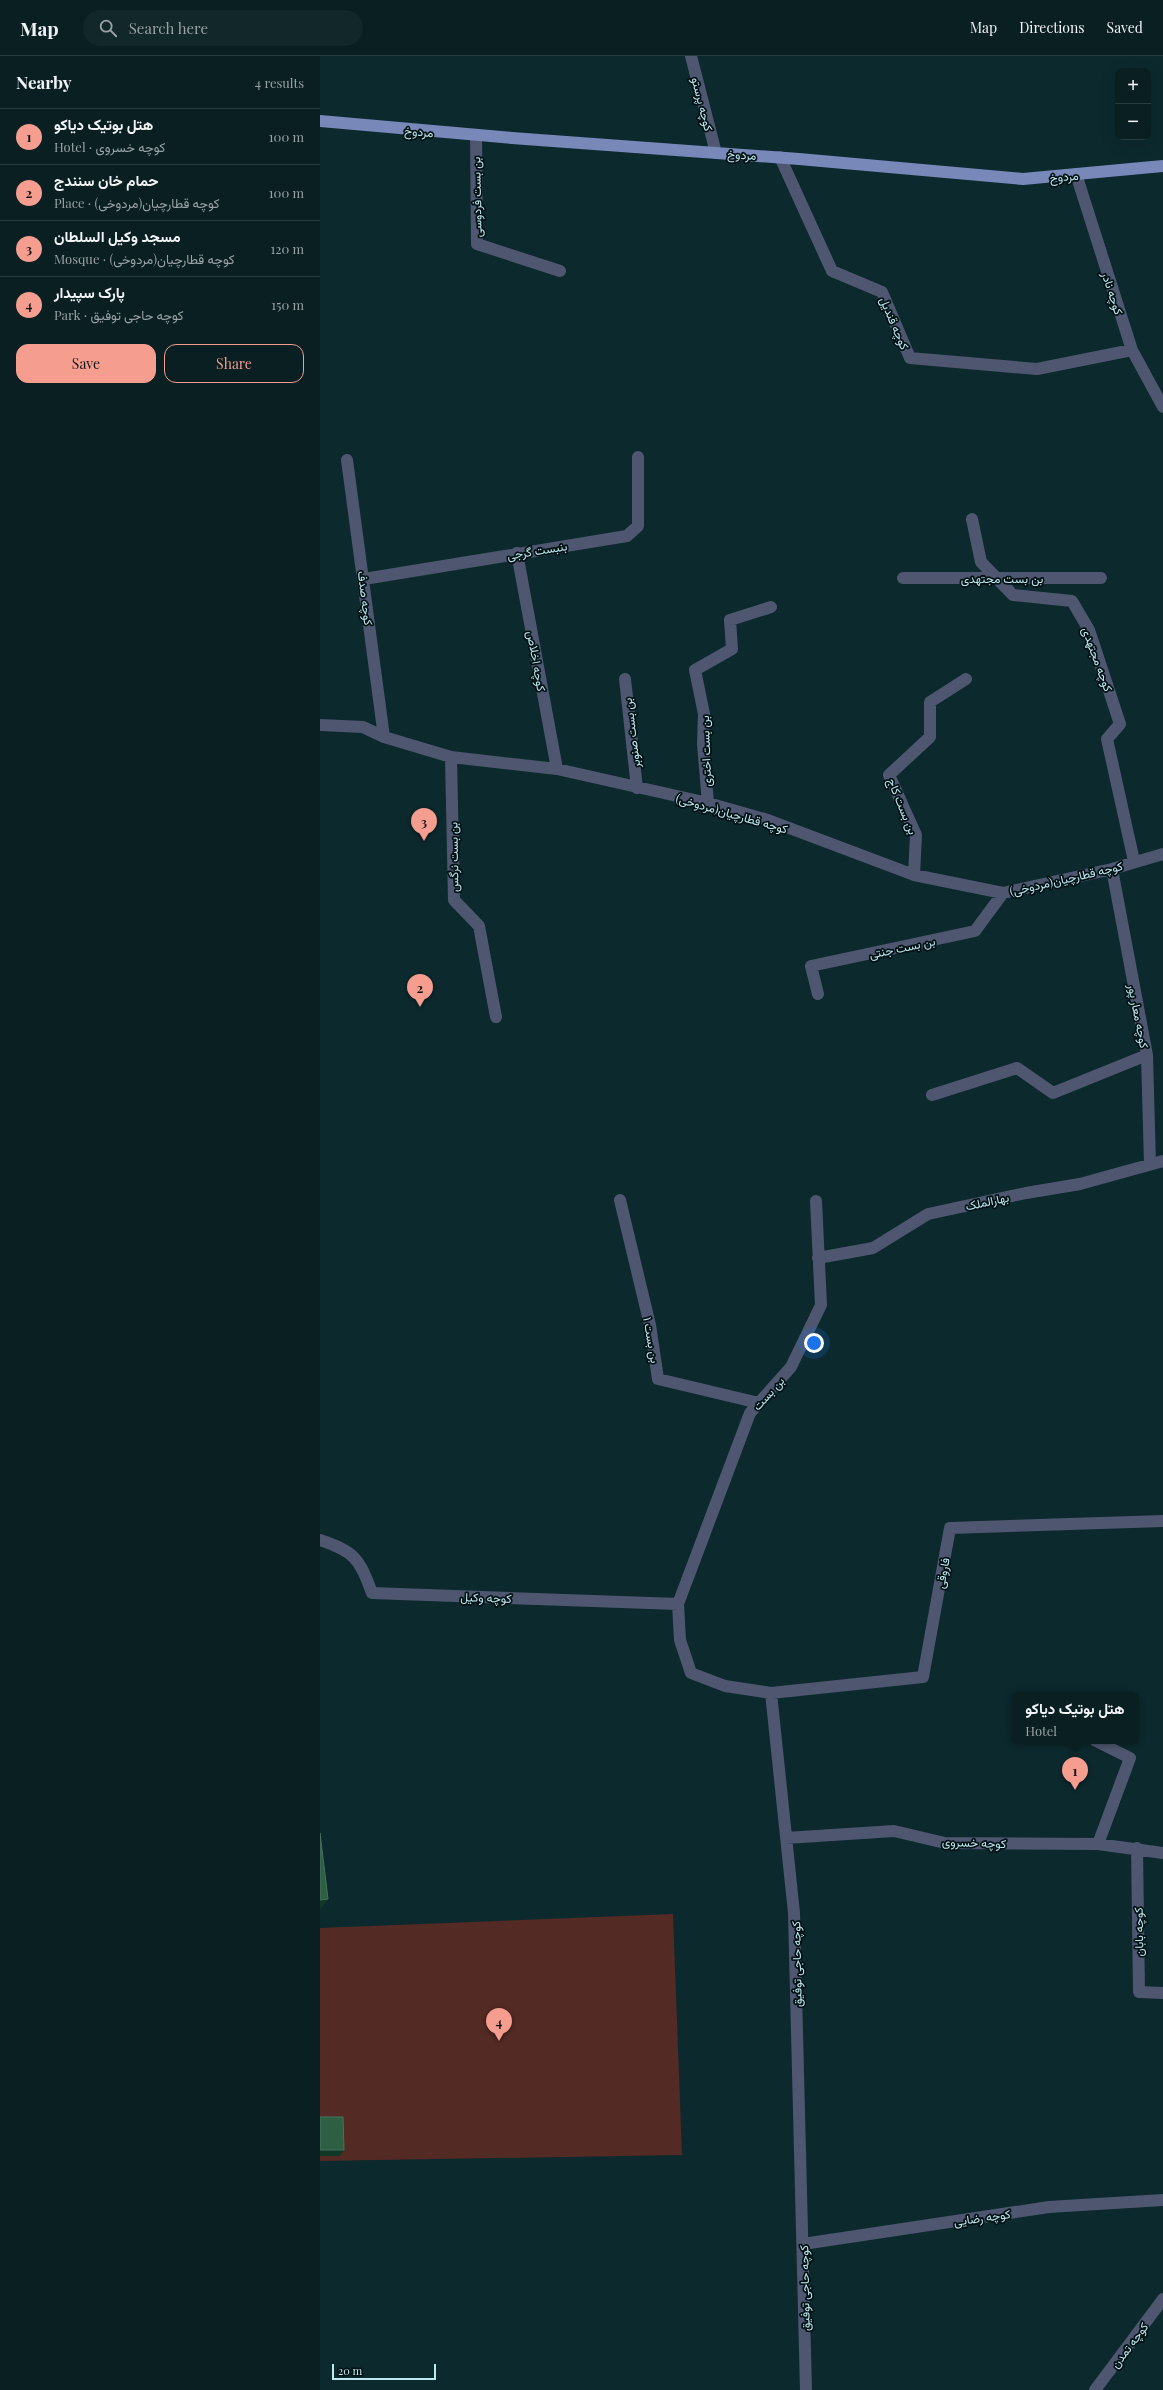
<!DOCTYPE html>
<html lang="en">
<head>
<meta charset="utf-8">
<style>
	body { margin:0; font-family:"Playfair Display",Vazirmatn,serif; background:#12272a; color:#f1f3f6 }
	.controls { position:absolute; right:12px; top:12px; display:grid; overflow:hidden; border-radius:8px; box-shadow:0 4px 16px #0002 }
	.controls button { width:36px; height:36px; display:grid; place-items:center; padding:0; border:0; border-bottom:1px solid #293d40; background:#091f22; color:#f1f3f6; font:20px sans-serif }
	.scale { position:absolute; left:12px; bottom:10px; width:104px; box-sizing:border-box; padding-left:4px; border:2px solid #bde7ef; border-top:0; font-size:11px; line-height:14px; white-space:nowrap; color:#bde7ef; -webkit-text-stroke:3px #011114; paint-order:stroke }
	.you { position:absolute; left:494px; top:1287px; width:14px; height:14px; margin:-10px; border:3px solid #fff; border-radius:50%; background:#1a73e8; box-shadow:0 0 0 6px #1a73e833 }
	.badge { display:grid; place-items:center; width:26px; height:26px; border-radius:50%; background:#f59d8f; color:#111; font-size:13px; font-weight:700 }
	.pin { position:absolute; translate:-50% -33px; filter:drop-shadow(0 1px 2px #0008) }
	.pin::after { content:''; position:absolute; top:21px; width:14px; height:12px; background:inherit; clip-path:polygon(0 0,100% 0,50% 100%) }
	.popup { position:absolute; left:691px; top:1636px; width:128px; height:52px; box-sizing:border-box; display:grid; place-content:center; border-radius:8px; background:#091f22; filter:drop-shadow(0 1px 3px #0005); font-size:13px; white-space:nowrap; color:#99a2a5 }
	.popup b { font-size:15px; color:#f1f3f6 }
	.popup::after { content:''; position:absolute; left:50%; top:100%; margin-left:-8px; border:8px solid transparent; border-top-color:#091f22 }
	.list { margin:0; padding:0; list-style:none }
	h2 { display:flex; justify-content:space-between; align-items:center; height:52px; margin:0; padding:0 16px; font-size:17px }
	h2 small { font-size:13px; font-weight:400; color:#99a2a5 }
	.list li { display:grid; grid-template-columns:26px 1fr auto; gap:12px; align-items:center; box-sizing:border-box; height:56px; padding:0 16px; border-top:1px solid #293d40 }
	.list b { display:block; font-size:15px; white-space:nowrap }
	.list p { margin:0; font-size:13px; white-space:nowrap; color:#99a2a5 }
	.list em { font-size:13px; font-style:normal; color:#99a2a5 }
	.actions { display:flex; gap:8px; padding:12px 16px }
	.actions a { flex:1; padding:9px 0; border:1px solid #f59d8f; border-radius:12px; text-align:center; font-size:14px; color:#f59d8f }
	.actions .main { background:#f59d8f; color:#111 }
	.icon { flex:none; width:22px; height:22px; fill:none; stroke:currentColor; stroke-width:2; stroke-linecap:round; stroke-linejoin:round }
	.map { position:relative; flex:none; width:843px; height:2334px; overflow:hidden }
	header { display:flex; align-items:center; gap:24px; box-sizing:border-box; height:56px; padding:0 20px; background:#091f22; border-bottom:1px solid #293d40 }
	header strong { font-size:19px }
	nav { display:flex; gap:22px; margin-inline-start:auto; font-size:14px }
	.search { width:280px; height:36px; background:#12272a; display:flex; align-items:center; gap:10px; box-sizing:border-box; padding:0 14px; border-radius:22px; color:#99a2a5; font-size:15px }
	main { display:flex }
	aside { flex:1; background:#091f22 }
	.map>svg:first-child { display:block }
	.green { fill:#542a24 }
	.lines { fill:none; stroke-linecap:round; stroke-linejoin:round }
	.minor { stroke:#4e576f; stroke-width:12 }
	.major { stroke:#7788b9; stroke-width:12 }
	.shaded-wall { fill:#0f3926 }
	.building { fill:#2e5f43; stroke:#45745e }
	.labels { text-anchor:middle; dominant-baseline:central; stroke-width:3.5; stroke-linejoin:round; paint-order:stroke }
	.street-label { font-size:12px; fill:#bde7ef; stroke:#011114 }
</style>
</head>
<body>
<header>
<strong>Map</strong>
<div class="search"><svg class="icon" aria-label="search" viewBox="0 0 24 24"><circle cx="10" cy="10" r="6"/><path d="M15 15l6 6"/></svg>Search here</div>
<nav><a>Map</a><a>Directions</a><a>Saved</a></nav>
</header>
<main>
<aside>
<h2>Nearby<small>4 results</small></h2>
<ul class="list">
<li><span class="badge">1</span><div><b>هتل بوتیک دیاکو</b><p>Hotel · کوچه خسروی</p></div><em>100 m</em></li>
<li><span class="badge">2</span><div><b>حمام خان سنندج</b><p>Place · کوچه قطارچیان(مردوخی)</p></div><em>100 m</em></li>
<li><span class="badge">3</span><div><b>مسجد وکیل السلطان</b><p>Mosque · کوچه قطارچیان(مردوخی)</p></div><em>120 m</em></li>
<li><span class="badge">4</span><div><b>پارک سپیدار</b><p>Park · کوچه حاجی توفیق</p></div><em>150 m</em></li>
</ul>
<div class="actions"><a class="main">Save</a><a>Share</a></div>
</aside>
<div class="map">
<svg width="843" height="2334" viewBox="0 0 843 2334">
	<rect width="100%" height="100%" fill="#0c292e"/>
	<path class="green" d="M353,1858L362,2099L0,2105V1872Z"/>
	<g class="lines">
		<path class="minor" d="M371,0L396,97
			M156,79L157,188L240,215
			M460,101L512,215L562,236L590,302L717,313L812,294
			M756,118L812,294L843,351
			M27,404L64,681
			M652,463L661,506L693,539L752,545L769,574L800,668L787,683L814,805
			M197,497L237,713
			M583,522H781
			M44,523L307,480L318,470V401
			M305,623L317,732
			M0,669L43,671L64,681L131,701L237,713L388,747L448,764L594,819L683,837L792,813L843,798
			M131,701L134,844L159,870L176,961
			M388,747L383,688L384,658L375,614L412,593L410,564L451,551
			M792,813L827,999L830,1108
			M594,819L596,779L569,719L610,681V646L646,623
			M498,938L491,910L655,875L683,837
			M612,1039L697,1012L733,1037L827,999
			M300,1144L330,1269L338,1323L439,1347
			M498,1202L553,1192L608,1158L706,1137L760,1128L843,1105
			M0,1484C35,1496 39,1502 52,1537L358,1548
			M451,1637L603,1621L630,1472L843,1465
			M776,1685L810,1702L778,1788
			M466,1782L574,1775L625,1787L778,1788L843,1797
			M817,1792L819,1936L843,1937
			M483,2188L729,2151L843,2144
			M486,2334L474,1857L451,1637L405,1630L371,1617L360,1584L358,1548L430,1357L471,1311L501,1249L496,1145
			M775,2334L843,2243"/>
		<path class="major" d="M0,65L192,82L479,103L703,123L843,110"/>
	</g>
	<path class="shaded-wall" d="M8,1843L0,1854V1844Z
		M0,2094H24L20,2100H0Z"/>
	<path class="building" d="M0,1777L8,1843L0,1844Z
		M0,2061H23L24,2094H0Z"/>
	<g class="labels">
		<g class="street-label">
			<text transform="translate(383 48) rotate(76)">کوچه پرستو</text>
			<text transform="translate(99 75) rotate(5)">مردوخ</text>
			<text transform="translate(422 98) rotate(4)">مردوخ</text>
			<text transform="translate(744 120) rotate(-5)">مردوخ</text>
			<text transform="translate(156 141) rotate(-91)">بن بست فردوسی</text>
			<text transform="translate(793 237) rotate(72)">کوچه نادر</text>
			<text transform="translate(575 267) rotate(67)">کوچه قندیل</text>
			<text transform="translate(217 494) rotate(-9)">بنبست گرجی</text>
			<text x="682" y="522">بن بست مجتهدی</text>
			<text transform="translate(46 542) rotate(83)">کوچه صدف</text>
			<text transform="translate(778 603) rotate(70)">کوچه مجتهدی</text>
			<text transform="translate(217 605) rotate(80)">کوچه اخلاص</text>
			<text transform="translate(311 677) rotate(-97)">بن بست صنوبر</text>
			<text transform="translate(385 695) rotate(-92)">بن بست اختری</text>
			<text transform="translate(583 750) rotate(68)">بن بست کاج</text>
			<text transform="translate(412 757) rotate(16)">کوچه قطارچیان(مردوخی)</text>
			<text transform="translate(133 801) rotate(-91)">بن بست نرگس</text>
			<text transform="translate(746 822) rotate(-13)">کوچه قطارچیان(مردوخی)</text>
			<text transform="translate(582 891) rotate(-12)">بن بست جنتی</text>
			<text transform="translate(819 960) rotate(79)">کوچه معار پور</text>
			<text transform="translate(667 1145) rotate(-12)">بهارالملک</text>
			<text transform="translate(332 1284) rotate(80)">بن بست ۱</text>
			<text transform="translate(448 1337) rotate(-48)">بن بست</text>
			<text transform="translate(622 1517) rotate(-80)">فاروقی</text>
			<text transform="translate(166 1541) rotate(2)">کوچه وکیل</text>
			<text transform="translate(654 1786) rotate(2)">کوچه خسروی</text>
			<text transform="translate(818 1876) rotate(-91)">کوچه بابان</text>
			<text transform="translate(476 1908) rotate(-91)">کوچه حاجی توفیق</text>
			<text transform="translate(662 2161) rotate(-8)">کوچه رضایی</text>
			<text transform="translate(484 2232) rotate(-91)">کوچه حاجی توفیق</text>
			<text transform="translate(809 2289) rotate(-53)">کوچه تمدن</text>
		</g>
	</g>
</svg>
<div class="controls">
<button>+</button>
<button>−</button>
</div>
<div class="scale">20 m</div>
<div class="you"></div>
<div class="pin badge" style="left:755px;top:1734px">1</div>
<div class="popup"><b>هتل بوتیک دیاکو</b>Hotel</div>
<div class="pin badge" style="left:100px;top:951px">2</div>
<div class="pin badge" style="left:104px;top:785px">3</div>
<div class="pin badge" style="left:179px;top:1985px">4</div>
</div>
</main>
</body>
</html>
